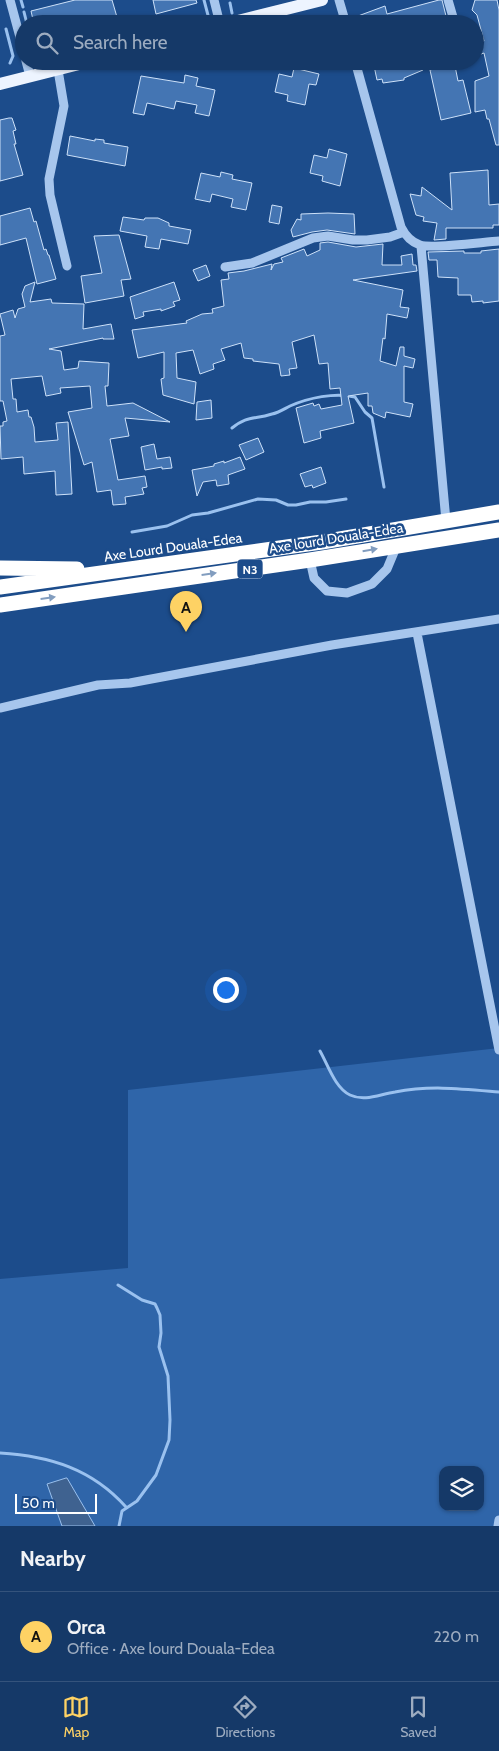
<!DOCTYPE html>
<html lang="en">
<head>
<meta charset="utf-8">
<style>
	body { margin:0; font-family:Cabin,sans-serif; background:#1e406e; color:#f1f3f6 }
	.controls { position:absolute; right:15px; bottom:15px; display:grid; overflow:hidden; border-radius:10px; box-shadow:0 1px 4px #0004 }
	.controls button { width:45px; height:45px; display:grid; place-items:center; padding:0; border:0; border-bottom:1px solid #34537c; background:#153968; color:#f1f3f6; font:25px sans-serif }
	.scale { position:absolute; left:15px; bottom:12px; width:82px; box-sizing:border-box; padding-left:5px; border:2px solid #fff; border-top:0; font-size:14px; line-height:18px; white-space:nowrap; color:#fff; -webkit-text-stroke:4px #1c4c8b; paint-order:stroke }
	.you { position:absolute; left:225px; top:989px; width:18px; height:18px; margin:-12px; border:4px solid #fff; border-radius:50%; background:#1a73e8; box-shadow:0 0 0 8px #1a73e833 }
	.badge { display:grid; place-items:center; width:32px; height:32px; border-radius:50%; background:#fed264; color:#111; font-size:16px; font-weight:700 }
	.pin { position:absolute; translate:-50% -41px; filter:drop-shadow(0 1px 2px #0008) }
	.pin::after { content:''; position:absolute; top:26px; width:18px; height:15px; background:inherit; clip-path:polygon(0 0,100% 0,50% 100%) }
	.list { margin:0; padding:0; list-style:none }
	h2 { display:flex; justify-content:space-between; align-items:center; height:65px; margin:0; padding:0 20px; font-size:21px }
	h2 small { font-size:16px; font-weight:400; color:#9dacc0 }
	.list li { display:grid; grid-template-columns:32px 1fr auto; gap:15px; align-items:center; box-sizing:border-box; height:90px; padding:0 20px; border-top:1px solid #34537c }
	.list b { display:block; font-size:19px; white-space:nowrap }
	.list p { margin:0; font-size:16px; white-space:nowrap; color:#9dacc0 }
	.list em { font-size:16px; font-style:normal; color:#9dacc0 }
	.icon { flex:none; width:28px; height:28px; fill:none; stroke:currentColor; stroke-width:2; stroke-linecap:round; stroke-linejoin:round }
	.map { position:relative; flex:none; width:499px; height:1526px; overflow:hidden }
	.search { position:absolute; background:#153968; box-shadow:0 1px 4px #0004; left:15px; right:15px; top:15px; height:55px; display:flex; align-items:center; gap:12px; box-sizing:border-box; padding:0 18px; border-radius:28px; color:#9dacc0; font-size:19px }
	.sheet { height:155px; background:#153968 }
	nav { display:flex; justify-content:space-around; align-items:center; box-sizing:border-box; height:70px; border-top:1px solid #34537c; background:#153968; font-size:14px; color:#9dacc0 }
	nav a { display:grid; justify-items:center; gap:2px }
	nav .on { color:#fed264 }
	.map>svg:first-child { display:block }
	.green { fill:#2f65a9; fill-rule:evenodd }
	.water { fill:#3f6290; stroke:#9ac1ef }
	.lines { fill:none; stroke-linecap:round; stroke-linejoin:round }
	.stream { stroke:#9ac1ef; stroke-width:3 }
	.building { fill:#4475b3; stroke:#cde1f9 }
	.minor { stroke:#a7c6ed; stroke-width:9 }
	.major { stroke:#edf4ff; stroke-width:12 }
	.highway { stroke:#fff; stroke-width:15 }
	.oneway { fill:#829dbf }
	.labels { text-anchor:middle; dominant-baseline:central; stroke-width:5; stroke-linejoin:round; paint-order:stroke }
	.shield { fill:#1c4c8b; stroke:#bbc9dc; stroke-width:1 }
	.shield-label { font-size:12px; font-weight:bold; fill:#fff }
	.street-label { font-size:14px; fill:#fff; stroke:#1c4c8b }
</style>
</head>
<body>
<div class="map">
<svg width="499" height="1526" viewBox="0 0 499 1526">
	<rect width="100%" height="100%" fill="#1c4c8b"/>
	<path class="green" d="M499,1048V1526H95L66,1478L47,1484L62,1526H0V1279L128,1268V1090ZM443,1470H480V1507H443Z"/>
	<path class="water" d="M66,1478H67L95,1526H62L47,1484Z"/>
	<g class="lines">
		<path class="stream" d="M21,0L23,7
			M204,0L209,19
			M230,3L232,13
			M24,12L27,24
			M187,24L201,20
			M6,29L13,56L10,63
			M37,61L38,63
			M232,428C248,415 254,420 272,414C278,413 284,409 290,406C308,398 335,392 355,397L365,412L372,418L384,487
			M132,532L167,526L192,515L208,513L258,499L276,500L288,505H296L310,502H326L346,499
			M320,1051C328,1065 335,1088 350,1095C365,1102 380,1094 395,1092C430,1085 464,1089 499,1092
			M118,1285L142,1300L155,1304L157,1308L160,1315L161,1333L159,1347L168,1376L170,1420L169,1440L156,1475L137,1501L122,1511L119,1526
			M0,1453C50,1456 92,1469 126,1507"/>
	</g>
	<path class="building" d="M75,0H112L119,24H75L74,20L61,24H34L31,11Z
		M153,0H196L197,3L156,14Z
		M439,0H442L448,24H361L358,16L385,6L387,14Z
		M475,0H497L499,10V145H496L489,119H487L485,110L475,112V81L489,76L484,53L475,56V43L484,41L477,15L472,10Z
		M373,61H419L423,70L404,78V80L383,83L382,79L377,80Z
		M442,61H454L458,81L463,80L471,113L441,120L430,70L443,67Z
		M294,68L319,74L316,85L309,84L305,105L287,101L288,95L275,92L279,74L292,77Z
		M185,75L198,78L196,86L215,90L209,116L195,113L197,105L176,101L174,109L147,103L144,115L133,113L141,76L184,83Z
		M9,118H12L16,130L13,131L16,144H14L23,175L0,181V120Z
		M70,136L95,141V139L104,140V143L128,147L125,166L67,155Z
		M329,149L347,154L340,186L322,181L323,176L310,173L314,155L327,158Z
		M488,170L489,205L499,204V225H493V228H446V239L434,240L437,223L423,221L424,217L416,215L410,194L421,196L422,187L452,210L450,173Z
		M221,172L233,175L232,179L252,183L246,210L231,207L233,199L212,194L210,202L195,199L201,173L220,177Z
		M272,205L282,207L279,224L269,222Z
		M30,208L34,222L36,221L44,250L46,249L48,255H49L56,279L37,284L26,238L0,245V216Z
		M328,213L354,214L355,234L327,230L312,232L293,237L291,230L297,219L301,220V214Z
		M123,217L144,220L145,218H158L169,223V226L191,230L188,244L161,239L159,249L145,247L147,236L120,231Z
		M119,235L131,279L121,280L124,296L85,303L81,276L102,273L94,236Z
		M328,242L356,247L383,244L382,265H402L401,256L412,254L413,265H416L417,271L353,280L403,290L400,307L409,308L407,318L387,314L385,339L383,338L380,361L396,366L400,347H404V356L415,359L413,368L404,366V402L413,404L410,417L386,412L385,418L373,413L372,406H368V393L348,396L354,423L320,431L321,438L304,443L296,408L313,403L314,406L319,404L321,409L342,405L340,388L330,389L328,363L319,364L314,335L292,342L297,368L289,369L290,375L281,376L279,364L253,361V359L244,358L241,343L221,349L225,360L213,364L214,369L200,374L193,350L176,353L177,378L196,382L194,404L163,395L161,379L164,378V352L138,358L132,330L187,323L186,321L202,314L213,313L212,309L224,306L221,280L229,279L228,273L244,271L272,264L271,270L274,264L283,262L281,258L304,249L307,256L320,250V243Z
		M499,249V301L483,303V301L472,302L471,295H458V278L438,277L437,260H429L428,252L464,251V253H481V251Z
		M206,265L210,276L198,281L193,270Z
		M35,282L30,302L51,299L52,303L84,304L83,329L111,324L114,339H103V338L49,349L61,351L64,370L78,368L79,361L109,363L108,386H105L107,406L133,403L170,422L125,418L129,436L110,439L118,480L145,476L147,487L142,488L144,494L125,497L126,504L113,505L111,490L97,492L92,462L84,465L68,412L92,408L90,386L60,388L61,393L46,396L42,376L11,379L13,399H16L17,412L28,410L29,417H31L34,427L35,442L58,440L56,423L68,422L72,494L56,495L55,471L24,474L23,457L1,459L0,426H3V422L7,421L3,401H0V336L5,335L0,314L13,310L15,318L18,309L25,307L22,294L25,286Z
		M174,282L180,300L173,302L175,306L161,311V309L143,312L144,316L135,319L130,297Z
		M211,400L212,418L196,420L197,402Z
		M258,438L264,452L246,460L239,445Z
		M154,444L157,459L170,457L172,468L162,469V467L145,470L141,447Z
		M240,457L245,469L228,475L229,484L217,486L216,480L203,482L197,496L192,470L214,466V464L224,461V463Z
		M321,467L326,483L313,488L312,485L305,487L300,474Z"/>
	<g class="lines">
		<path class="minor" d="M10,0L24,52
			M214,0L220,24
			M339,0L346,24
			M448,0L455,24
			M26,61L30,76
			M355,61L401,227C405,235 411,242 420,245C432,249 483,242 499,241
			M467,61V62
			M58,70L64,106L49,179L50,195L67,266
			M421,246L446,521
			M225,267L252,263L313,238L328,236L353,240H367L390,237L404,232
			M310,560L314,578L327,591L347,593L372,584L387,569L397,545
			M417,633L499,1050
			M0,708L98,685L130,683L332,645L499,619
			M498,1526L499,1520"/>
		<path class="major" d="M226,24L322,0
			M0,84L91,61"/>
		<path class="highway" d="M0,568L77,569
			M0,587L322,542L499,512
			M0,605L310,560L499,530"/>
	</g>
	<defs><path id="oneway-solid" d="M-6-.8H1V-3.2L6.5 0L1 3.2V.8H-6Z" transform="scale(1.25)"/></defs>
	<g class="oneway">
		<use href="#oneway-solid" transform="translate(370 550) rotate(-10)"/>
		<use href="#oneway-solid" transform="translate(209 574) rotate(-8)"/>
		<use href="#oneway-solid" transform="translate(48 598) rotate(-8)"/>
	</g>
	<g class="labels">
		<rect class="shield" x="237.5" y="559.5" width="25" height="19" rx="4"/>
		<g class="shield-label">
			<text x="250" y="569">N3</text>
		</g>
		<g class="street-label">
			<text transform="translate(336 538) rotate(-9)">Axe lourd Douala-Edea</text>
			<text transform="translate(173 547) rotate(-8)">Axe Lourd Douala-Edea</text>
		</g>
	</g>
</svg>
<div class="controls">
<button><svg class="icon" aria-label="layers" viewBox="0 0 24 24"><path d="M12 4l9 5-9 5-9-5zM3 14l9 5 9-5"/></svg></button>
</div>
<div class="scale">50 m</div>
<div class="you"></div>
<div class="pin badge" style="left:186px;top:632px">A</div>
<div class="search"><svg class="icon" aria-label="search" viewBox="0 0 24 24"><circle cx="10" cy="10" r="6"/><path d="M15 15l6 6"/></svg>Search here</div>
</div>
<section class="sheet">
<h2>Nearby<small></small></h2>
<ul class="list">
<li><span class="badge">A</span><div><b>Orca</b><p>Office · Axe lourd Douala-Edea</p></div><em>220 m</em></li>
</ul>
</section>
<nav>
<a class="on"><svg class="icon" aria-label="map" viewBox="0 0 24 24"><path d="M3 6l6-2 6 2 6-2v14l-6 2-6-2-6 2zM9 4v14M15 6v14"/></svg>Map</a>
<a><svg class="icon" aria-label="directions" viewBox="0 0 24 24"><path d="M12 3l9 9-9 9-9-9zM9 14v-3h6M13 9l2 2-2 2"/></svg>Directions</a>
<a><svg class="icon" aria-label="saved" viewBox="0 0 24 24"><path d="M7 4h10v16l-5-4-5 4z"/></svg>Saved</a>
</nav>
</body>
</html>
